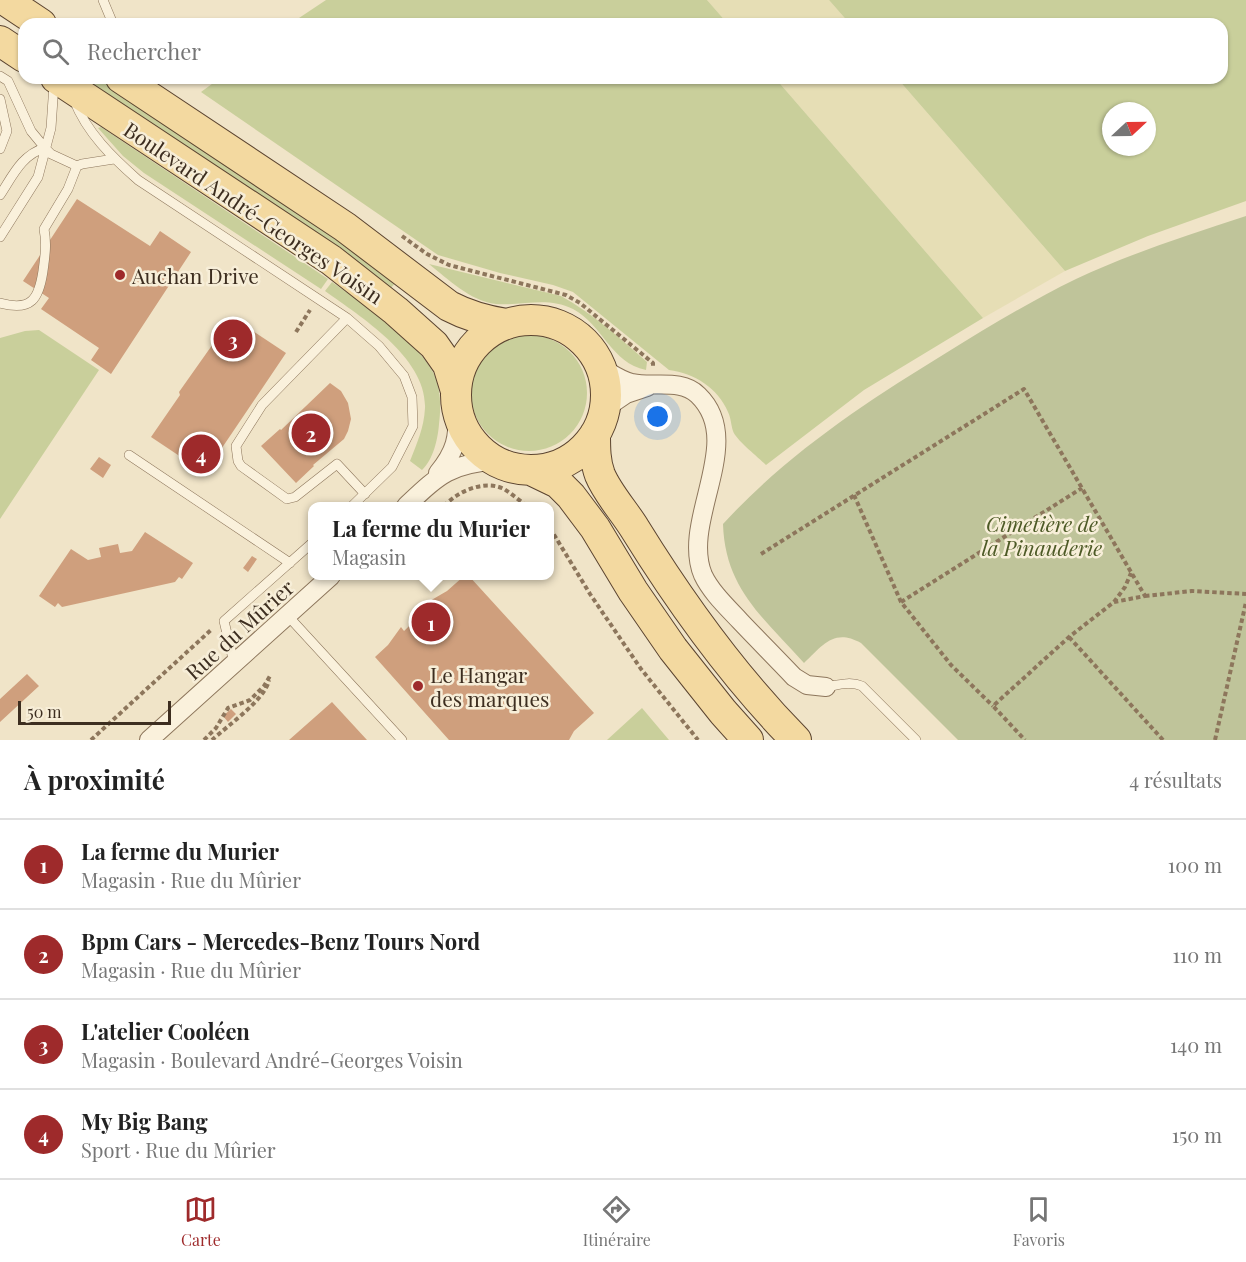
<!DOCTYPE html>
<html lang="fr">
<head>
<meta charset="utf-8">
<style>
	body { margin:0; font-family:"Playfair Display",serif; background:#f6f6f6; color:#222 }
	.compass { position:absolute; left:1102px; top:102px; width:54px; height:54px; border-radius:50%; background:#fff; box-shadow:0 2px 4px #0004; rotate:68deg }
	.scale { position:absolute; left:18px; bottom:15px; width:153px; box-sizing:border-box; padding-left:6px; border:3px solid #3d2e20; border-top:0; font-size:16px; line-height:21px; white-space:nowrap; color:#3d2e20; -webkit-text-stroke:4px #f7eed8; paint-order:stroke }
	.you { position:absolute; left:658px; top:417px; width:21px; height:21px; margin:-15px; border:4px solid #fff; border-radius:50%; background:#1a73e8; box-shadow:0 0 0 9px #1a73e833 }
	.badge { display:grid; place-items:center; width:39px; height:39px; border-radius:50%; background:#9e2a2b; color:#fff; font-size:20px; font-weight:700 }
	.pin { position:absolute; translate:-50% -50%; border:3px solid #fff; box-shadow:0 2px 6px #0006 }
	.popup { position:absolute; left:308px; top:502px; width:246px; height:78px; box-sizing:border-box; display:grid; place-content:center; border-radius:12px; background:#fff; filter:drop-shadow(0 2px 4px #0005); font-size:20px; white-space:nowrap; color:#767676 }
	.popup b { font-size:22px; color:#222 }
	.popup::after { content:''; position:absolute; left:50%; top:100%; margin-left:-12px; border:12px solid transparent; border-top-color:#fff }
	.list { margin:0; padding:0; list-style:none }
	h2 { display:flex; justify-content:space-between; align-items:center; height:78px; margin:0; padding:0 24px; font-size:26px }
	h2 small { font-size:20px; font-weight:400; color:#767676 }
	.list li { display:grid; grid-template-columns:39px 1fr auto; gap:18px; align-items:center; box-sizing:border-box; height:90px; padding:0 24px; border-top:2px solid #e0e0e0 }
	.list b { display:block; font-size:22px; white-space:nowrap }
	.list p { margin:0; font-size:20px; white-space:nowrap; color:#767676 }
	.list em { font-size:20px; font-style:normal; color:#767676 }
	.icon { flex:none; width:33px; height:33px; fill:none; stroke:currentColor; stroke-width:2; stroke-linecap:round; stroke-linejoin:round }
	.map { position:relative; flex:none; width:1246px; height:740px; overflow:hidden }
	.search { position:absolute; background:#fff; box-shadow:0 2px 4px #0004; left:18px; right:18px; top:18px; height:66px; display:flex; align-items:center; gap:15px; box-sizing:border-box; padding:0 21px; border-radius:18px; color:#767676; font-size:22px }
	.sheet { height:438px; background:#fff }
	nav { display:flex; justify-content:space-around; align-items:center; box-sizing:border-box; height:84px; border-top:2px solid #e0e0e0; background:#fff; font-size:16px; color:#767676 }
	nav a { display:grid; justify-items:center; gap:3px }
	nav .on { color:#9e2a2b }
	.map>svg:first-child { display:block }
	.farmland { fill:#e6deb5 }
	.green { fill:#c9cf9b; fill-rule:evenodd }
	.cemetery { fill:#bfc49a }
	.building { fill:#cf9f7d }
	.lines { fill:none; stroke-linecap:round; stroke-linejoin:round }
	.service-casing { stroke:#8d765c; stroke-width:10 }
	.minor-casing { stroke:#8d765c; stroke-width:20 }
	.primary-casing { stroke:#5b4430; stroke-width:32 }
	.path { stroke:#8d765c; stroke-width:4; stroke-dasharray:4.5 3; stroke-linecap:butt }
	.service { stroke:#faf1dc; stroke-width:9 }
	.minor { stroke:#faf1dc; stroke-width:18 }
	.primary { stroke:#f3d9a0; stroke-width:30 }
	.poi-dot { fill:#9e2a2b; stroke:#f7eed8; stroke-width:2 }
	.labels { text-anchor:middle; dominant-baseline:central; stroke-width:5; stroke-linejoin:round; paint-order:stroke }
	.street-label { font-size:21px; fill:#3d2e20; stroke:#f7eed8 }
	.poi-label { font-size:21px; fill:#3d2e20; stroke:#f7eed8; text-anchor:start }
	.park-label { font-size:21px; font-style:italic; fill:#4d5a26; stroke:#f7eed8 }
</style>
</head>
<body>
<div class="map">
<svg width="1246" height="740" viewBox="0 0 1246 740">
	<rect width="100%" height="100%" fill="#f0e4c8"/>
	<path class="farmland" d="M707,0H829L850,24H728Z
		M775,78H897L1065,271L983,318Z"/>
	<path class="green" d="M326,0H707L728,24H290Z
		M829,0H1246V201L1148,236L1065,271L897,78H1222V24H850ZM1111,111H1147V147H1111Z
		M78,78H100L353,246L397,281L389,290Z
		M220,78H775L983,318L864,390L766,465C758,457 736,440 733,431C731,425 731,418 728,412C718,388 694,373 669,370L573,292L553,285L500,273L438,255L201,92Z
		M101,127L328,279L321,289L144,173L123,156L98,128Z
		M429,264L561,296C592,313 621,339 647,362L646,370C611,363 603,325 573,309C547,296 523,306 496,304C470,301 448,279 429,264Z
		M332,282C361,302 419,342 434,374C441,389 441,408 439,424C438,439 433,460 422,470L410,461C417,443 424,428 425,408C427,358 361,317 325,291Z
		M39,330L99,370L0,519V338L25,331Z
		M471 393a58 58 0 1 1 116 0a58 58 0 1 1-116 0Z
		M642,708L669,740H607Z"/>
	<path class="cemetery" d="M1246,216V740H958L861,643C834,628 823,645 804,663C764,618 725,589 723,524C787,454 866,402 946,353C988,327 1031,301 1076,279C1131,253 1189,235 1246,216Z"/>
	<path class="building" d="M77,199L150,246L160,231L191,252L111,374L91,360L99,348L41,309L49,298L23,281Z
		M232,317L286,353L205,473L151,437L180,395L179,392Z
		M330,383L341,391L348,403L351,419L348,431L344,439L313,465L314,466L296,483L261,446L280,429L281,430Z
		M99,457L111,465L103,478L90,469Z
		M145,532L193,563L182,579L179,577L175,582L62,607L58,603L55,607L39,596L71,549L88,560L101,557L99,548L118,544L120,553L132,551Z
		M252,556L257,559L248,572L243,568Z
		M464,576H469L594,713L574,731L569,740H449L375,657L388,645L401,627L404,631L431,605L428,602L447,591Z
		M27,674L39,686L0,722V699Z
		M332,702L367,740H289Z
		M231,709L236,714L228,722L223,716Z"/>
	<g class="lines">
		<defs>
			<path id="service" d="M103,0L113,24
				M0,76L8,81L31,131L45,148L51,154L77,166L82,164L114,159
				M0,99L7,131L0,149
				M74,100C87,133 112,157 138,180L347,318L379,346L404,376L412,397L413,426L392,467L352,506
				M0,195C12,177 22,154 45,148
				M0,237L38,177L51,128L54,84
				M0,303C32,312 39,298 43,271C45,256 47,244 44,229L68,189L77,166
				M347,318L262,405L236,446L238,461L241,466L287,499L295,497L337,464L365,494
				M129,455L290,563
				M288,616L402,740
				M234,663L224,621L312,543
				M826,687C838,685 850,681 862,686L916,740"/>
			<path id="minor" d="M600,367C609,372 621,381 632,383C653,388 681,378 698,395C747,442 680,520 703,575C711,592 727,607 740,621C758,640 776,658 794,677L807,685L826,687
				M604,409L626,394L647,387
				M438,473C456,451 458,438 458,410
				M406,506C437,477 450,463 495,461
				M149,740L331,576"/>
			<path id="primary" d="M5,0L41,24
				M0,41L24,57
				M56,78L331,260L396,311L434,345L448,365L456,391
				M121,78L345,227L449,306C468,316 486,321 507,324
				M456 395a75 75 0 1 1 150 0a75 75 0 1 1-150 0Z
				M595,434C595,448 595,462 600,475C608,494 624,511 635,529C682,605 733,676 796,740
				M531,470L558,483L571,496L595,528L633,591L673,649L723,712L748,740"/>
		</defs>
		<use href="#service" class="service-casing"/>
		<use href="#minor" class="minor-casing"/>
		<use href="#primary" class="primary-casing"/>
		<path class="path" d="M402,236L427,254L449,265L566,295L580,303L653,363V366
			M296,332L310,310
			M854,495L901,602L951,665L993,706
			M444,506C457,492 484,479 504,489C512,494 520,501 527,506
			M550,528L590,594L641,669L698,740
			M761,554L1024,389L1145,596L1114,602L1069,637L993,706L1025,740
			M1145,596L1192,591L1246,594
			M901,602L1082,488
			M1114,602L1125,587L1131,573
			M1069,637L1163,740
			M91,740L211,630
			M204,740L216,728L228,708L250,700L264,686L270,676
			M212,740C227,726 265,700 269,680
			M1215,740L1246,602"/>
		<use href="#service" class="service"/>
		<use href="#minor" class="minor"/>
		<use href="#primary" class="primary"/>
	</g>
	<g class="poi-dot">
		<circle cx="120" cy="275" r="6"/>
		<circle cx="418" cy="686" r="6"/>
	</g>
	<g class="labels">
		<g class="street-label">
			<text transform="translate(254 212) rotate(34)">Boulevard André-Georges Voisin</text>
			<text transform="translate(239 629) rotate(-42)">Rue du Mûrier</text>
		</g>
		<g class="poi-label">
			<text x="132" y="275">Auchan Drive</text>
			<text x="430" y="674">Le Hangar<tspan x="430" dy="24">des marques</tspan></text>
		</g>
		<g class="park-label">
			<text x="1042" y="523">Cimetière de<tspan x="1042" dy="24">la Pinauderie</tspan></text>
		</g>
	</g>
</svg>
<svg class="compass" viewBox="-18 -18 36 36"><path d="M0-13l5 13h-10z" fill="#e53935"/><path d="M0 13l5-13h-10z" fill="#767676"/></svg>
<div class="scale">50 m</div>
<div class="you"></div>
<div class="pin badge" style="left:431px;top:622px">1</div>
<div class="popup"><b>La ferme du Murier</b>Magasin</div>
<div class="pin badge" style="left:311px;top:433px">2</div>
<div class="pin badge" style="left:233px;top:339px">3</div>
<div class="pin badge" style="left:201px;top:454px">4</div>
<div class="search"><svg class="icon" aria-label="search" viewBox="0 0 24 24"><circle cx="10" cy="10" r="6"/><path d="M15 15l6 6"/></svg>Rechercher</div>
</div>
<section class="sheet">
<h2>À proximité<small>4 résultats</small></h2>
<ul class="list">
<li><span class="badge">1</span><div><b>La ferme du Murier</b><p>Magasin · Rue du Mûrier</p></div><em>100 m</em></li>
<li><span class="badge">2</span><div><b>Bpm Cars - Mercedes-Benz Tours Nord</b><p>Magasin · Rue du Mûrier</p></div><em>110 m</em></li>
<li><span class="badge">3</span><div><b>L'atelier Cooléen</b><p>Magasin · Boulevard André-Georges Voisin</p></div><em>140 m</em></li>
<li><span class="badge">4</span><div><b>My Big Bang</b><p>Sport · Rue du Mûrier</p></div><em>150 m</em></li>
</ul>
</section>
<nav>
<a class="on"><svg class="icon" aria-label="map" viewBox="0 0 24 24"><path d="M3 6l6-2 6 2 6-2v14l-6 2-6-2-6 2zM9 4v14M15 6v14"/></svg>Carte</a>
<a><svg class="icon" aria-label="directions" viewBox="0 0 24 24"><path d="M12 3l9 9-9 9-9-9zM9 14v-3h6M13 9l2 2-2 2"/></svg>Itinéraire</a>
<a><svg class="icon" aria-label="saved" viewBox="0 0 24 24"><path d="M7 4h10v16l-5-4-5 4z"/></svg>Favoris</a>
</nav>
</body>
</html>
